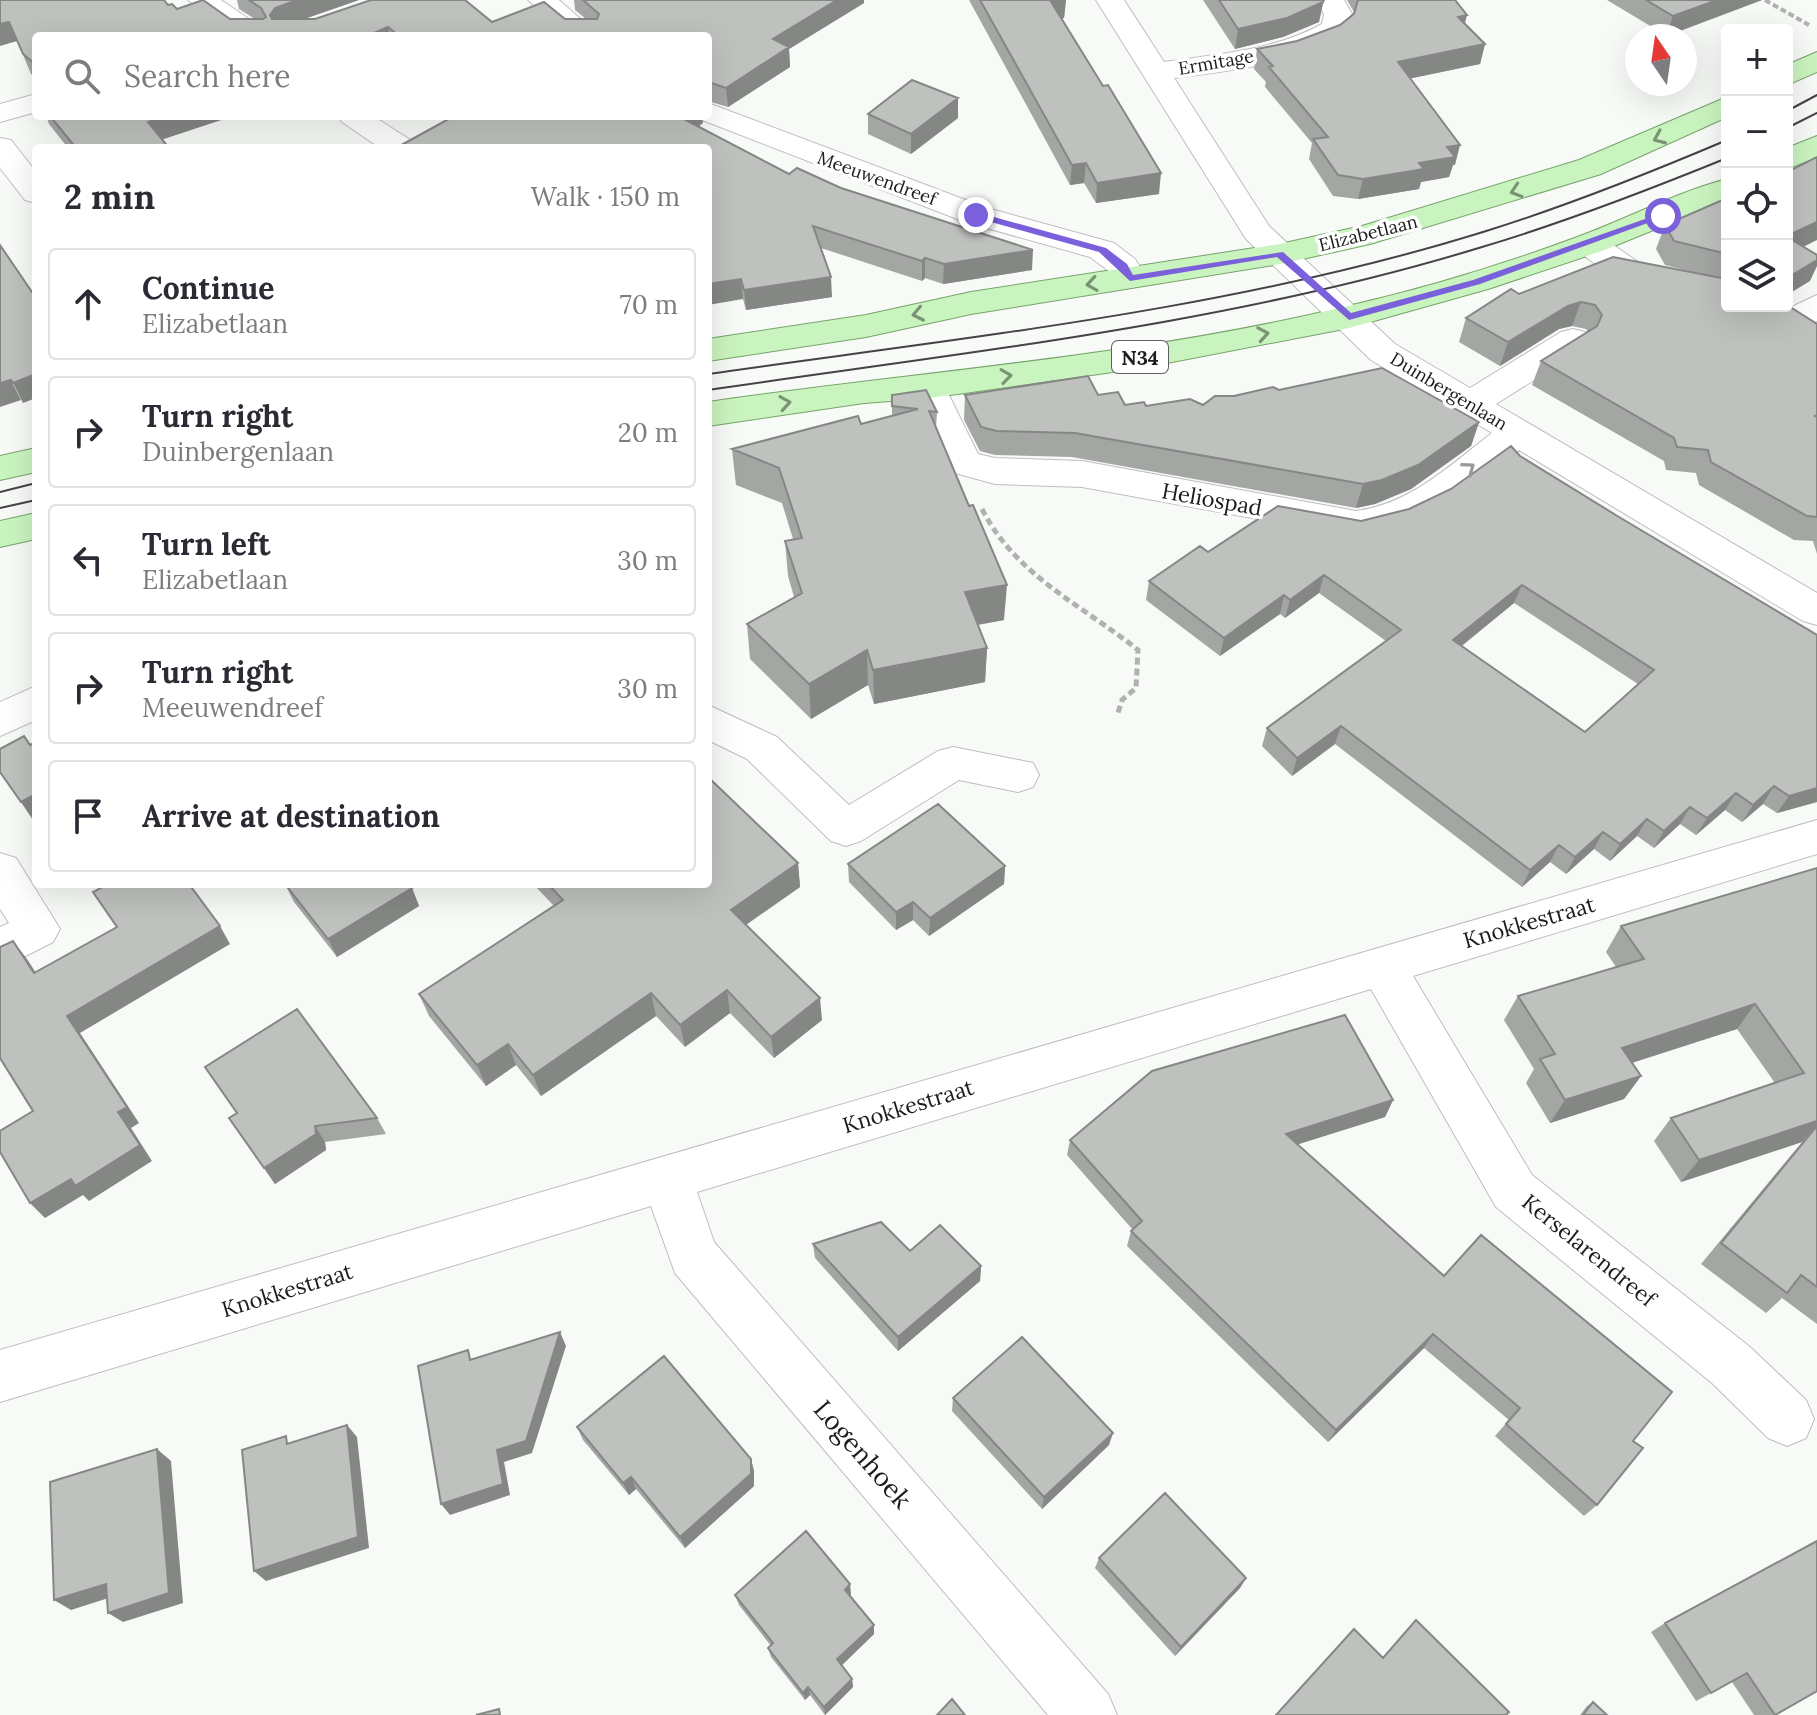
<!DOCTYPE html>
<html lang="en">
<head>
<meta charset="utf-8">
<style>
	body { margin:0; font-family:Lora,serif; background:#f7f7f7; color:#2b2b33 }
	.controls { position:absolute; right:24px; top:24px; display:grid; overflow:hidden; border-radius:8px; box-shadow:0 8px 32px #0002 }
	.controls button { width:72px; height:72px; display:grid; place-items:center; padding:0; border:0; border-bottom:2px solid #e1e1e2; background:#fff; color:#2b2b33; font:40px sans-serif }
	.compass { position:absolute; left:1625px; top:24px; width:72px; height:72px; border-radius:50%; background:#fff; box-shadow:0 8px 32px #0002; rotate:347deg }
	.stop { position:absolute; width:24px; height:24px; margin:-18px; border:6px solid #7a60db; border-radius:50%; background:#fff }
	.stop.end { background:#7a60db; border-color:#fff; box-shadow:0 2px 8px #0008 }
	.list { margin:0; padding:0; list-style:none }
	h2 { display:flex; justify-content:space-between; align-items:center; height:104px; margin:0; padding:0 32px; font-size:34px }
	h2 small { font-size:26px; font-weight:400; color:#7c7c81 }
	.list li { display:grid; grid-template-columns:52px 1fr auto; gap:24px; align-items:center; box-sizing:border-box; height:112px; margin:0 16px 16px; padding:0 16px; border:2px solid #e1e1e2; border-radius:8px }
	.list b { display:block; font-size:30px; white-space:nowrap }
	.list p { margin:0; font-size:26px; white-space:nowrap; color:#7c7c81 }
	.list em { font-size:26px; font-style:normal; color:#7c7c81 }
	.icon { flex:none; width:44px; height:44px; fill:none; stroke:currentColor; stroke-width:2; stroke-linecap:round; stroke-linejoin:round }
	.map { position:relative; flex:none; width:1817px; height:1715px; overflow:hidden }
	.search { position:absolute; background:#fff; box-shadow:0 8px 32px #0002; left:32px; top:32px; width:680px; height:88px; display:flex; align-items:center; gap:20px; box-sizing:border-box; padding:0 28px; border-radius:8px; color:#7c7c81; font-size:30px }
	.panel { position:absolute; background:#fff; box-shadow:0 8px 32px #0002; left:32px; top:144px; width:680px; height:744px; border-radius:8px }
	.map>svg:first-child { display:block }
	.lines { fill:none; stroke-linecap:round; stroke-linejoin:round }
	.minor-casing { stroke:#bcbfbc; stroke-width:2 }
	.major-casing { stroke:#76a46a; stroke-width:2 }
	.path-far1 { stroke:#b0b2b0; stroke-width:4; stroke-dasharray:6 3; stroke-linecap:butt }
	.path { stroke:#b0b2b0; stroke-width:5; stroke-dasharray:7 4; stroke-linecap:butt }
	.minor { fill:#fff; fill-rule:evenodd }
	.major { fill:#caf4bf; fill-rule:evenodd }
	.tram { stroke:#434443; stroke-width:2 }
	.wall { fill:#a3a6a3; fill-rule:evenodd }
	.shaded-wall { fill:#858785 }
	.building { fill:#bec1be; stroke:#858785; stroke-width:2; fill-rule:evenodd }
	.oneway { stroke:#7b9375 }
	.oneway2 { stroke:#989998 }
	.route { fill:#7a60db }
	.labels { text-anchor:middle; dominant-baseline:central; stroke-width:7; stroke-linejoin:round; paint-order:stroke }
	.far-street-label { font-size:18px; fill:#1b1c1b; stroke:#fff }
	.shield { fill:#fff; stroke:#5f605f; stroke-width:2 }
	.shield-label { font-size:20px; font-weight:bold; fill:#1b1c1b }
	.street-label { font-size:22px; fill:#1b1c1b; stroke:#fff }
	.near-street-label { font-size:26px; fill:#1b1c1b; stroke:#fff }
</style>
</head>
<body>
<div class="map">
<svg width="1817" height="1715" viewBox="0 0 1817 1715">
	<rect width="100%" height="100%" fill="#f7faf7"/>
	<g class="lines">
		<defs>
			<path id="minor" d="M188,0H221L265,30L269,36H236Z
				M528,0H559L600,36H568Z
				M1096,0H1124L1164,62C1218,54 1273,51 1322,24L1324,14L1316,0H1344L1352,14C1351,20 1351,27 1347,32C1324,61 1212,73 1174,78L1269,226L1395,344L1470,388L1561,332L1573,329L1585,332L1590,340L1585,348L1496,404L1817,593V625L1803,621L1519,450C1467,490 1423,528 1356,537L1082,487L995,484L951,472L911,387L917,379L929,376L941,379L978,454L995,458L1082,461L1356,511C1411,504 1450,465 1492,433L1371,360L1246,239Z
				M36,94V112L0,122V104Z
				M708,103L987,208L1114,243L1135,259L1147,278L1142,285L1130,288L1118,285L1110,272L1090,257L965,222L697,118L696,116H708Z
				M338,116H373L412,141L416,148H380L342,122Z
				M0,138L11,140L36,172V203L25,200L0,168Z
				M1590,234L1602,237L1638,262L1727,283V303C1682,292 1601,284 1574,244L1578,237Z
				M1817,295V321L1797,329L1785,326L1780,318L1785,310Z
				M36,686V720L0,736V702Z
				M708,705L777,737L849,805L938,751L953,747L1033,763L1039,775L1033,787L1018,792L959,780L861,841L846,846L831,841L747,759L708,740Z
				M1817,820V854L1413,976L1532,1175L1750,1347L1806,1400L1814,1419L1806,1438L1787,1446L1768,1438L1712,1383L1496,1207L1371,989L697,1192L714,1242L1108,1694L1117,1715H1048L675,1273L651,1206L0,1402V1350Z
				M0,853L16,858L60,929L53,942L0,969V927L9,923L0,909Z"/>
			<path id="major" d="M1817,52V72L1787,85V65Z
				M1727,97V117L1601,174L1370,244L1280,264L971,314L866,337L708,361V339L866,315L971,292L1280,244L1362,226L1579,160Z
				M1817,136V157L1787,169V148Z
				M1727,179V200L1602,251L1488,289L1349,328L1141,368L929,398L864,403L708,426V402C921,371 1138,357 1348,306C1426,288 1505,264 1580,236C1629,218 1677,192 1727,179Z
				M36,448V472L0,480V456Z
				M36,513V539L0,547V521Z"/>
		</defs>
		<use href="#minor" class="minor-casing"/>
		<use href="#major" class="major-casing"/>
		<path class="path-far1" d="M1765,0L1809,25"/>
		<path class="path" d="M982,509C1016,576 1082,605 1138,650L1136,688L1122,700L1117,716"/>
		<use href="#minor" class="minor"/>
		<use href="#major" class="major"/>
		<path class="tram" d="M1787,111L1817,95
			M1787,128L1817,113
			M708,374C967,337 1232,310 1483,232C1567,206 1647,174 1727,140
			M708,390C966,352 1232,324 1482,247C1566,222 1646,191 1727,158
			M0,492L36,483
			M0,508L36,500"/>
	</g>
	<path class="wall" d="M0,0L168,5L177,9L230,19H255L239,9L237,0H359L304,19L492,22L586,19L575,10L574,0H864V3L789,49L790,67L728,107L708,101V36H36V78L31,74Z
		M969,0H1066L1064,18L1062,19L1159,194L1096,203L1084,183L1070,185Z
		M1203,0H1324L1319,22L1283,37L1235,49Z
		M1347,0H1455L1465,24L1485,44L1480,64L1411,78L1455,165H1453L1449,177L1421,182L1419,189L1358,199L1333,196L1309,159L1312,143L1265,87L1266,82L1254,69L1257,49L1297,41L1340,25L1354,12Z
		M1607,0H1762L1667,36Z
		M958,98V118L911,154L868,134V114Z
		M46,116H219L221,120L162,139L169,148H68L49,124Z
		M703,123L698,127L789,174L841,188L1032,270L943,284L925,278L922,281L821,248L832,297L746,310L743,299L396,148Z
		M1727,198V306L1817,324V554L1813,541L1794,540L1699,485L1696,473L1666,470L1664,461L1532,385L1541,361L1588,332L1586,329L1572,326L1559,329L1500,366L1459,342L1466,318L1519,294L1700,274L1665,265L1656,249L1665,225Z
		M1279,390L1479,422L1471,446L1411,489L1375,504L1356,508L1072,457L995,455L980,451L964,420L965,395H1098L1125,405H1203L1234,396Z
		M892,395L937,412L936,428L1004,620L978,625L987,648L985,682L874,704L868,685L811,719L750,659L747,624L794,597L788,576L785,541L793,539L782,503L736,485L732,449L861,424L892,416Z
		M1451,489L1817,802L1777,813L1763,804L1742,822L1725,810L1696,835L1680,824L1654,848L1637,836L1610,861L1594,849L1566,874L1550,862L1522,887L1335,744L1292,776L1262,746L1267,728L1386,641L1319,593L1285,618L1280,614L1220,656L1146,600L1149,581L1208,552L1361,521L1409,509ZM1514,603L1638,684L1585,732L1462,646Z
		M798,863L800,887L746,925L822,1020L774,1058L730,1013L685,1047L656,1016L541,1096L516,1065L486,1086L429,1016L419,994L554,906L533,884H708Z
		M848,864L1005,866L1004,884L929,936L913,920L896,930L849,882Z
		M1817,868V1324L1782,1298L1766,1313L1701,1264L1802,1142L1681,1182L1654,1141L1671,1118L1775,1083L1737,1029L1632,1063L1641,1076L1624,1099L1550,1123L1526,1083L1534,1069L1504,1020L1518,996L1616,967L1606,952L1621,926Z
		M285,884L412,888L419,906L337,957L294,902Z
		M1393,1100L1385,1117L1298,1144L1444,1276L1633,1441L1597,1505L1584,1516L1495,1436L1509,1420L1424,1348L1328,1442L1127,1246L1131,1231L1133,1230L1067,1155L1070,1140Z
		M229,1118H377L386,1134L325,1142L326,1150L275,1184Z
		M813,1244L910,1251L981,1266L980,1281L898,1351L815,1258Z
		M953,1398L1109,1445L1042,1509L952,1411Z
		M577,1427L751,1459L754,1471V1486L685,1548L636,1489L629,1495L583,1440Z
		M1099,1558L1246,1578L1240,1588L1175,1656L1095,1568Z
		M851,1594L850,1596L874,1625V1634L842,1665L852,1679L853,1687L825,1715L810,1695L805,1700L771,1657L768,1648L771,1646L739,1605L735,1595Z
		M1665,1623L1817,1691L1774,1715H1754L1732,1682L1696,1701L1651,1632Z
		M1593,1702L1607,1715H1580L1587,1706Z"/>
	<path class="shaded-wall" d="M297,0H359L281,27L276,34L270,15L275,8Z
		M837,0H864V3L789,49L790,67L728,107L726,88L773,39Z
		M1050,0H1066L1064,18L1049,20Z
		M1717,0H1762L1666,36L1673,16Z
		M1323,2L1319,22L1283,37L1235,49L1238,29Z
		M1467,15L1462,35L1458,17Z
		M9,22L17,41L0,46V24Z
		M388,27L390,36H367Z
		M1485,44L1480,64L1394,82L1398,62Z
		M958,98V118L911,154V134Z
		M166,116H219L221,120L155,142L148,122Z
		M682,116H702L703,123L682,137L680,117Z
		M1460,145L1455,165H1453L1449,177L1421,182L1419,189L1358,199L1363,179L1419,163L1447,147Z
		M1086,163L1084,183L1070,185L1072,165Z
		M1161,173L1159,194L1096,203L1097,183Z
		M1817,222V240L1787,255V236Z
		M1033,250L1032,270L943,284L944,264Z
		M925,258V278L922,281V261Z
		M1817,260V266L1810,281L1787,295V278Z
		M831,277L832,297L746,310L744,290Z
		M741,279L743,299L708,305V284Z
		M1581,302L1572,326L1559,329L1500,366L1508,342L1568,306Z
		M36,374V398L23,403L13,383Z
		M11,380L21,400L0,407V383Z
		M1479,422L1471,446L1411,489L1375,504L1356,508L1363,484Z
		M1324,575L1319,593L1285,618L1290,600Z
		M1007,585L1004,620L964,627L965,592Z
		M1522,585L1514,603L1446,658L1453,640Z
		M1284,595L1280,614L1220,656L1224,638Z
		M987,648L985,682L874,704L873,670Z
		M867,650L868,685L811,719L809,684Z
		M1341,726L1335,744L1292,776L1297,758Z
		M1774,786L1763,804L1742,822L1753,805Z
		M1817,788V802L1777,813L1789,796Z
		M1736,793L1725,810L1696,835L1707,818Z
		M36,794V819L33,820L21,802Z
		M1690,807L1680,824L1654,848L1664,831Z
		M1647,819L1637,836L1610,861L1620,844Z
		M1603,832L1594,849L1566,874L1575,857Z
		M1559,845L1550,862L1522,887L1530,870Z
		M798,863L800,887L734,933L731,910Z
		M1005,866L1004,884L929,936L930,918Z
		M412,888L419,906L337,957L328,939Z
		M913,902V920L896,930V912Z
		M220,926L230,944L80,1033L139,1123L131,1128L152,1161L89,1201L83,1195L45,1218L30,1203L118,1112L67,1016Z
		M13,941L27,959L47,990L34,973Z
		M727,990L730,1013L685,1047L680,1025Z
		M651,993L656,1016L541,1096L533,1075Z
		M820,998L822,1020L774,1058L771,1037Z
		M1755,1004L1737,1029L1606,1071L1622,1048Z
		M508,1044L516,1065L486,1086L477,1065Z
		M1641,1076L1624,1099L1550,1123L1565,1100Z
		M1393,1100L1385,1117L1280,1150L1286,1134Z
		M1817,1121V1125L1802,1142L1681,1182L1699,1160Z
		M315,1126L325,1142L326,1150L275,1184L264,1168Z
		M981,1266L980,1281L898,1351V1337Z
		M560,1332L566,1346L532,1453L504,1462L510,1495L450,1515L441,1504Z
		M1433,1334L1424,1348L1328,1442L1336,1430Z
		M347,1425L357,1437L369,1548L266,1581L254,1571Z
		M1113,1433L1109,1445L1042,1509L1044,1497Z
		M157,1449L171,1461L183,1603L123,1622L108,1613Z
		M751,1459L754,1471V1486L685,1548L680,1537Z
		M631,1477L636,1489L629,1495L623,1483Z
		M1246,1578L1240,1588L1175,1656L1181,1647Z
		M106,1584L121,1594L71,1610L54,1600Z
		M850,1584L851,1594L846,1599L845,1590Z
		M874,1625V1634L839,1668L837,1659Z
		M852,1679L853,1687L825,1715L824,1707Z
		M808,1687L810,1695L805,1700L803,1693Z"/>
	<path class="building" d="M0,0H164L168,5L172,4L177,9L203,0L230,19H263L266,17L261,8L249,0H297L275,8L270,15L272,19H315L371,0H465L492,22L544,2L565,19H597L599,14L583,0H837L773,39L789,47L726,88L708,82V36H399L388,27L367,36H36V65L23,54L9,22L0,24Z
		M980,0H1053H1050L1103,86L1108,85L1161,173L1097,183L1086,163L1072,165Z
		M1219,0H1324L1323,2L1287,18L1238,29Z
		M1358,0H1455L1467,15L1458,17L1485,44L1398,62L1460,145L1447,147L1455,157L1419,163L1424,169L1363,179L1338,175L1313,139L1328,137L1269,67L1273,66L1257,49L1297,41L1340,25L1354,14Z
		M1646,0H1717L1673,16Z
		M912,80L958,98L911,134L868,114Z
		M50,116H166L148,122L169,148H76Z
		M454,116H682L680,117L789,174L797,168L841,188L1033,250L944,264L925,258L922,261L813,226L831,277L744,290L741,279L708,284V148H396Z
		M1817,157V222L1787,236V172Z
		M1727,198V254L1674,241L1665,225Z
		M1787,237L1817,255V260L1787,278Z
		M0,245L36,298V374L13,383L11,380L0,383Z
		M1613,257L1727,279V306L1787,305L1817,324V415L1815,416L1817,417V517L1807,516L1711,462L1708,450L1677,447L1674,438L1541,361L1597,326L1602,315L1595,305L1581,302L1568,306L1508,342L1466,318L1511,289L1519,294Z
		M1382,368L1479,422L1418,465L1382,480L1363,484L1075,433L997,431L981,427L965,395L1088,376L1098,395L1118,392L1125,405L1144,402L1146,406L1190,399L1203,405L1215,396H1234L1273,387L1279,390Z
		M926,390L937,412L929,411L969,506L973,505L1007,585L965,592L987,648L873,670L867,650L809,684L747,624L802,593L785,541L802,538L779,468L732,449L858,416L861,424L918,409L892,406V395Z
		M1511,446L1520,456L1619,517L1817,635V788L1789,796L1774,786L1753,805L1736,793L1707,818L1690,807L1664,831L1647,819L1620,844L1603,832L1575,857L1559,845L1530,870L1341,726L1297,758L1267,728L1401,630L1324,575L1290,600L1284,595L1224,638L1149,581L1200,546L1208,552L1278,506L1361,521L1409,509L1451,489ZM1522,585L1654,670L1585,732L1453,640Z
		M24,736L30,745L36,742V794L21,802L0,772V749Z
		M708,777L798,863L731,910L820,998L771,1037L727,990L680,1025L651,993L533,1075L508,1044L477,1065L419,994L563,900L548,884H708Z
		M938,804L1005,866L930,918L913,902L896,912L848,864Z
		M1817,868V1121L1699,1160L1671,1118L1804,1073L1755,1004L1622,1048L1641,1076L1565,1100L1540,1059L1555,1054L1518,996L1644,959L1621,926Z
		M108,884H189L220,926L67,1016L127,1107L118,1112L140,1145L75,1186L71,1179L30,1203L0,1152V1131L33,1111L0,1058V947L13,941L34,973L117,927L93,892Z
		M285,884H408L412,888L328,939Z
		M297,1009L377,1118L315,1126L316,1134L264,1168L229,1118L237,1113L205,1067Z
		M1345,1015L1393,1100L1286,1134L1444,1276L1481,1235L1672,1392L1633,1441L1643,1448L1597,1505L1506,1424L1520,1408L1433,1334L1336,1430L1131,1231L1142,1221L1070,1140L1152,1071Z
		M1817,1126V1287L1801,1275L1787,1293L1721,1243Z
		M881,1222L910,1251L940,1225L981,1266L898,1337L813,1244Z
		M560,1332L526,1441L497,1450L503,1484L441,1504L418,1366L468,1350L470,1360Z
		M1022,1337L1113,1433L1044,1497L953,1398Z
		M664,1356L751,1459V1474L680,1537L631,1477L623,1483L577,1427Z
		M347,1425L358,1537L254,1571L242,1450L286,1436L287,1444Z
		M157,1449L169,1593L108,1613L106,1584L54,1600L50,1482Z
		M1165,1493L1246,1578L1181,1647L1099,1558Z
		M806,1531L850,1584L845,1590L874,1625L837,1659L852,1679L824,1707L808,1687L803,1693L768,1648L773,1643L735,1595Z
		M1817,1541V1691L1775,1715L1747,1673L1711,1693L1665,1623Z
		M1416,1620L1509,1712L1506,1715H1276L1354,1629L1383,1658Z
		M952,1699L965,1715H937Z
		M1593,1702L1607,1715H1583Z
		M499,1709L500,1715H476Z"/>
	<defs><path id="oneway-chevron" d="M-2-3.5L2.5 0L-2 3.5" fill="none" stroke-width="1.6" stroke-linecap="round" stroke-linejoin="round" transform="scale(2)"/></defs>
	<g class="oneway">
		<use href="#oneway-chevron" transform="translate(1659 138) rotate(157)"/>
		<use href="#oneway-chevron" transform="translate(1516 191) rotate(162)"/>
		<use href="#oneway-chevron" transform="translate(1092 284) rotate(171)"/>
		<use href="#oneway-chevron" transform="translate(918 314) rotate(168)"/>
		<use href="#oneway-chevron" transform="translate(1263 334) rotate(-10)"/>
		<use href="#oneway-chevron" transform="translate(1006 376) rotate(-8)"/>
		<use href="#oneway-chevron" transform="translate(785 403) rotate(-9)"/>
	</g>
	<use class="oneway2" href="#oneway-chevron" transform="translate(1469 468) rotate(-36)"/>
	<path class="route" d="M976,212L1106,248L1127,264L1133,275L1283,252L1351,313L1473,280L1659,214L1667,216L1480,284L1349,320L1277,257L1130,281L1099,252L973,217Z"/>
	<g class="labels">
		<g class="far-street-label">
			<text transform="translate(1216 62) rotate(-10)">Ermitage</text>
			<text transform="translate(877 178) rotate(20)">Meeuwendreef</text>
			<text transform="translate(1368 233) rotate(-14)">Elizabetlaan</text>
			<text transform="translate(1449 391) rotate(31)">Duinbergenlaan</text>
		</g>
		<rect class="shield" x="1112" y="341" width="56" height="32" rx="6"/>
		<g class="shield-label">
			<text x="1140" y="357">N34</text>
		</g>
		<g class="street-label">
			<text transform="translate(1212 499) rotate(10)">Heliospad</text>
			<text transform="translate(1529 922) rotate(-16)">Knokkestraat</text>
			<text transform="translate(908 1106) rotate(-17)">Knokkestraat</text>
			<text transform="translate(1589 1250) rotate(39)">Kerselarendreef</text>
			<text transform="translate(287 1290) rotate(-17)">Knokkestraat</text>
		</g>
		<g class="near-street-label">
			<text transform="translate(863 1454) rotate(49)">Logenhoek</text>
		</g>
	</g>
</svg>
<div class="controls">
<button>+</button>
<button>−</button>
<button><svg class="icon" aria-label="locate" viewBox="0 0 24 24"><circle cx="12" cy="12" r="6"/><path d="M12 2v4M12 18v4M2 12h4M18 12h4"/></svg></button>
<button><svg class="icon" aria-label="layers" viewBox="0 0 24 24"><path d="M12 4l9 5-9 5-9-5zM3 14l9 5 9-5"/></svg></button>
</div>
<svg class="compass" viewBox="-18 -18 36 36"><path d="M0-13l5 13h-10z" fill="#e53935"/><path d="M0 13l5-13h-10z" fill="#7c7c81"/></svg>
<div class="stop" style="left:1663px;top:216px"></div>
<div class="stop end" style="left:976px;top:215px"></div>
<div class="search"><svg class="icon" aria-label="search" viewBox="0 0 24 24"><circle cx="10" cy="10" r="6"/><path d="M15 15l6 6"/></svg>Search here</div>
<section class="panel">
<h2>2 min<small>Walk · 150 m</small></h2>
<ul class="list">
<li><svg class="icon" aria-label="ahead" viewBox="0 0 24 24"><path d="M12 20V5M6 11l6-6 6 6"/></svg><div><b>Continue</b><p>Elizabetlaan</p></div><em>70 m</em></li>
<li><svg class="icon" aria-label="right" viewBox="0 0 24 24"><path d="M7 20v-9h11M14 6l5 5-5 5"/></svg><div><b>Turn right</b><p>Duinbergenlaan</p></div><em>20 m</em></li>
<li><svg class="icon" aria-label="left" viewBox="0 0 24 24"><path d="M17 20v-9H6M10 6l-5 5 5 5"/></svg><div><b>Turn left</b><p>Elizabetlaan</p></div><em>30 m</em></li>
<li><svg class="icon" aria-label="right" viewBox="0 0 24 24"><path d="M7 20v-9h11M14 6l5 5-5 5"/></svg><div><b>Turn right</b><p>Meeuwendreef</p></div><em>30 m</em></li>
<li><svg class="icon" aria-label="arrive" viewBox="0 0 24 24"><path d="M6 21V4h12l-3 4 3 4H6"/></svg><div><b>Arrive at destination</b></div></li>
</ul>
</section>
</div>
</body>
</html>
